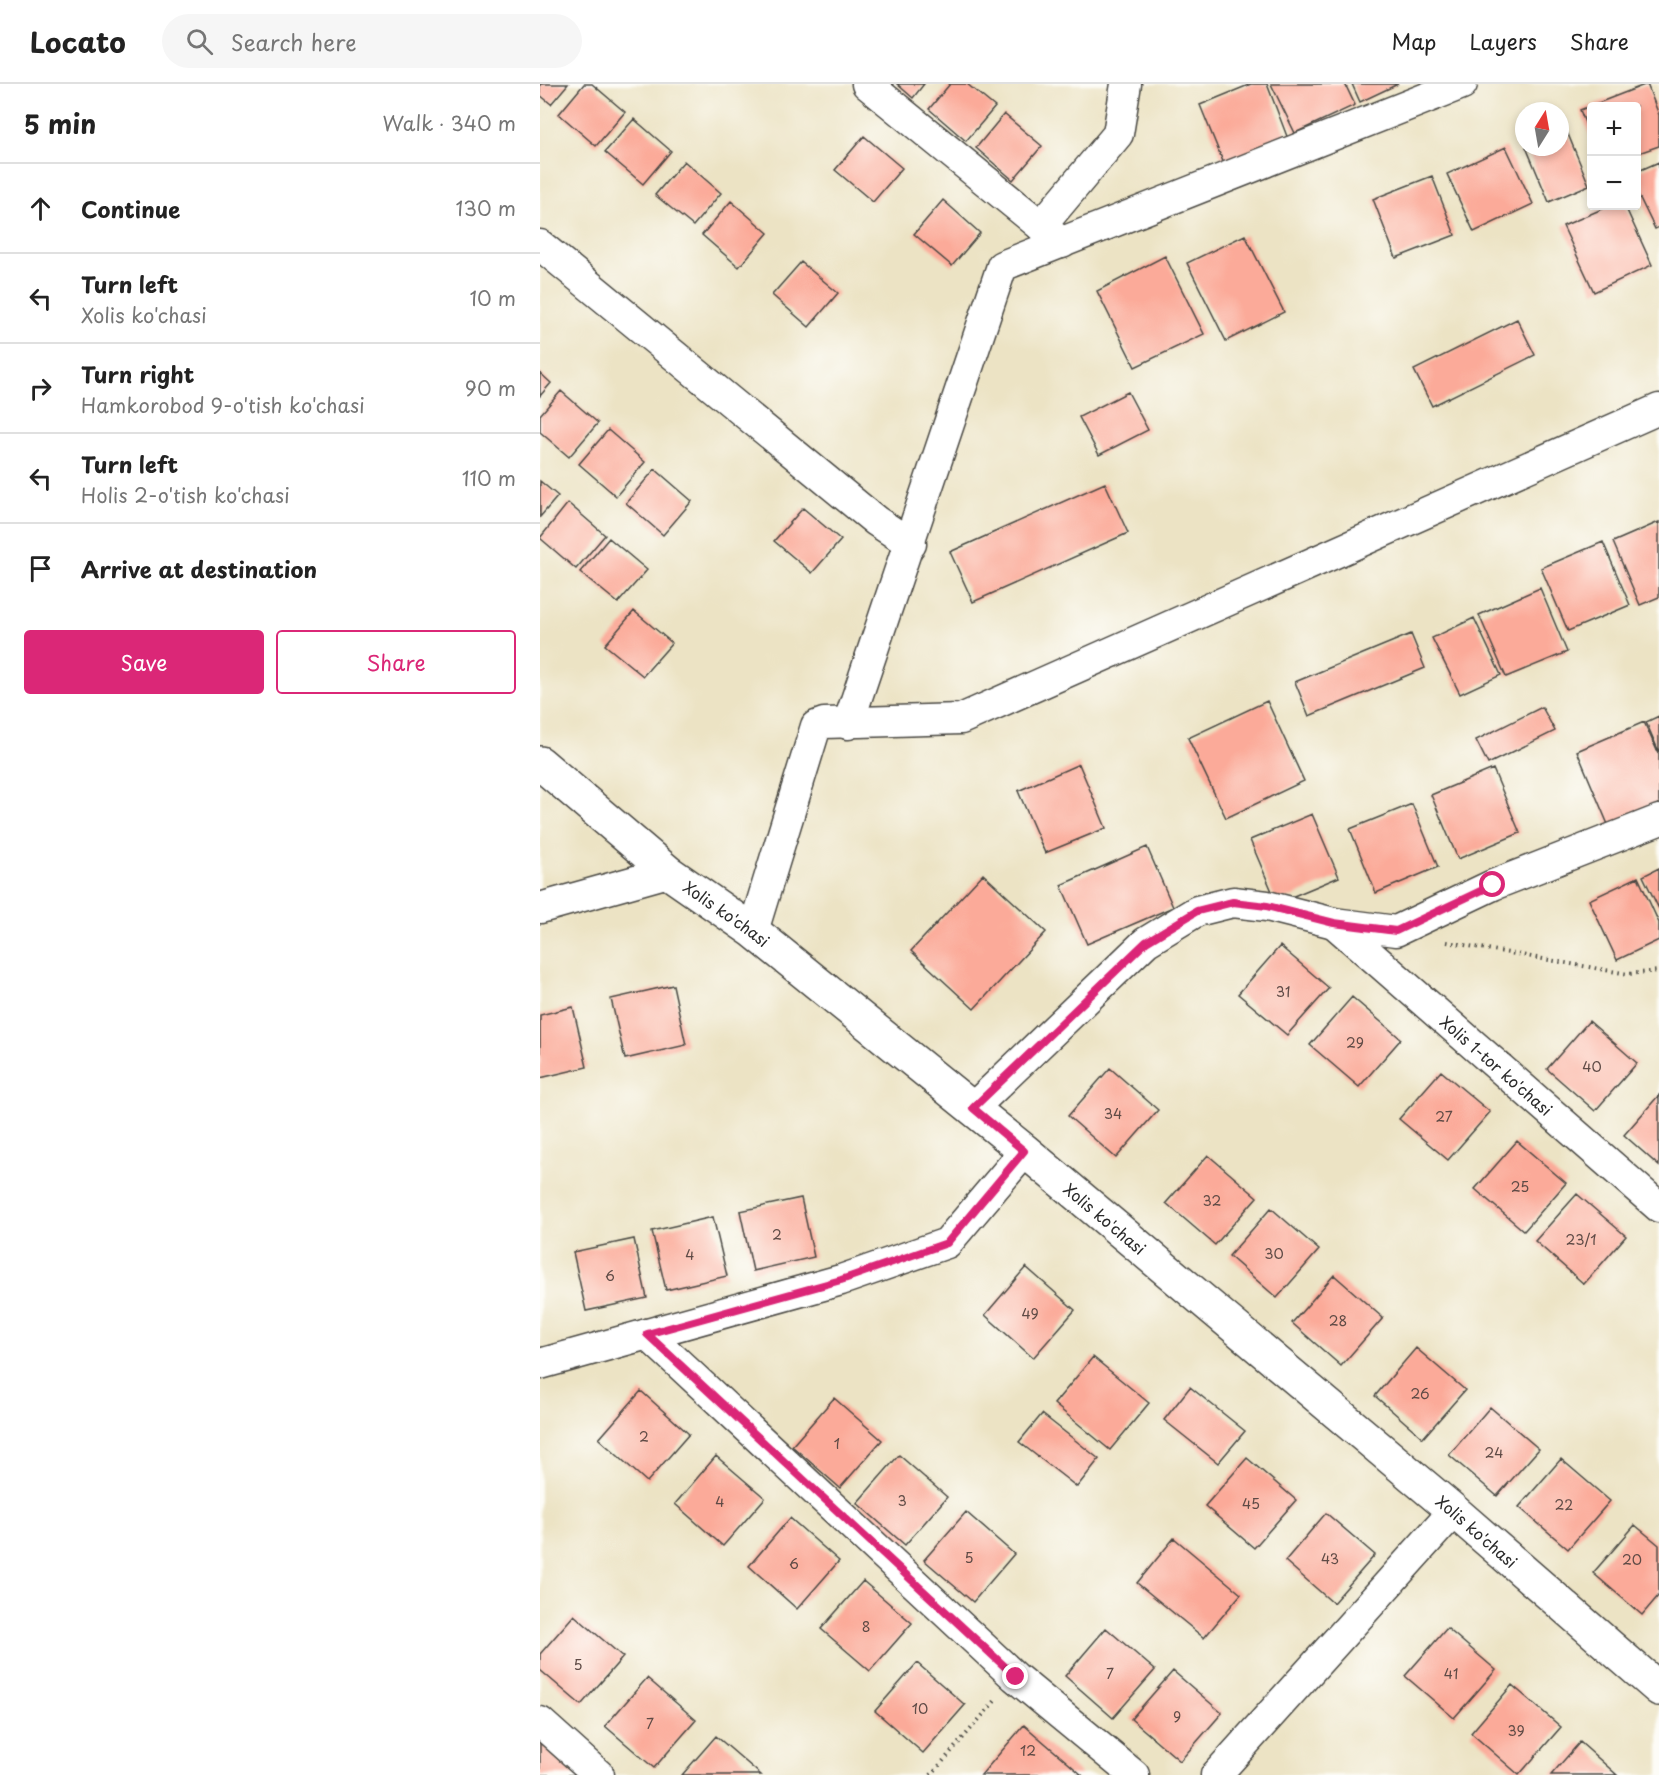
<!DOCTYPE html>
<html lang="en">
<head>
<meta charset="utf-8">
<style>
	body { margin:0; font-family:"Playpen Sans",sans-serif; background:#f6f6f6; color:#222 }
	.controls { position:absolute; right:18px; top:18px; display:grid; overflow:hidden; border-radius:6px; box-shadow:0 3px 9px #0003 }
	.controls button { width:54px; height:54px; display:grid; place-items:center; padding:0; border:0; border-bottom:2px solid #e0e0e0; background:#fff; color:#222; font:30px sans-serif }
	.compass { position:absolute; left:975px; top:18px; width:54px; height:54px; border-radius:50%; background:#fff; box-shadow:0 3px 9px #0003; rotate:11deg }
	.stop { position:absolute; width:18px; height:18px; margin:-14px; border:4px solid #db2777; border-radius:50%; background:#fff }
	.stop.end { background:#db2777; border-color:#fff; box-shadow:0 2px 6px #0008 }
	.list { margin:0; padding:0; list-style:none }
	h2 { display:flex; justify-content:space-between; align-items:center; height:78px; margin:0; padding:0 24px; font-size:26px }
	h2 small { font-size:20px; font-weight:400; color:#767676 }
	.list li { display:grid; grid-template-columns:39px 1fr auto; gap:18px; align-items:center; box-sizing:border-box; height:90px; padding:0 24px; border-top:2px solid #e0e0e0 }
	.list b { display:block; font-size:22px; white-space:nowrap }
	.list p { margin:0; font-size:20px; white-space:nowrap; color:#767676 }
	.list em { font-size:20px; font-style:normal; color:#767676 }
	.actions { display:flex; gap:12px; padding:18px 24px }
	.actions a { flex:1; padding:14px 0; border:2px solid #db2777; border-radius:6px; text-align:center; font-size:21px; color:#db2777 }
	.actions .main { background:#db2777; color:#fff }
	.icon { flex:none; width:33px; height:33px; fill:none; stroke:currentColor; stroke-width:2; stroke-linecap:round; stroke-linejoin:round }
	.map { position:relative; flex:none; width:1119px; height:1691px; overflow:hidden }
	header { display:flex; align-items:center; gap:36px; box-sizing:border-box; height:84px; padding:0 30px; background:#fff; border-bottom:2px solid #e0e0e0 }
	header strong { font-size:28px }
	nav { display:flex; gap:33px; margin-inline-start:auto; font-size:21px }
	.search { width:420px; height:54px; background:#f6f6f6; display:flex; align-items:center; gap:15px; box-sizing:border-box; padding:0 21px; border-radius:33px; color:#767676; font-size:22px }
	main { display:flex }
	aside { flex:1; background:#fff }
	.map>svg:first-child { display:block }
	.building { fill:#fbaa99 }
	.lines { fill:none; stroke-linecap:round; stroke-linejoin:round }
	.minor-casing { stroke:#484742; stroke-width:33 }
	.tertiary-casing { stroke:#484742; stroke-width:36 }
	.path { stroke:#484742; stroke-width:4; stroke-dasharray:1.5 4.5; stroke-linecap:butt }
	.minor { stroke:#fff; stroke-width:30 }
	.tertiary { stroke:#fff; stroke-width:33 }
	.route { stroke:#db2777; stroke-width:8 }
	.labels { text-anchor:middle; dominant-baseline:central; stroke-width:4.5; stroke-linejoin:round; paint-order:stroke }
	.number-label { font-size:14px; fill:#5f4b46 }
	.street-label { font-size:16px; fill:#2b2b2b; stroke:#fdfcf7 }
</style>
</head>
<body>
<header>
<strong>Locato</strong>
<div class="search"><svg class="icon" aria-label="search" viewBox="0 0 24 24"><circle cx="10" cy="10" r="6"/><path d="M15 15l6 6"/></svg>Search here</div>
<nav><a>Map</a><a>Layers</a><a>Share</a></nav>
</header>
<main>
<aside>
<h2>5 min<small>Walk · 340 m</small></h2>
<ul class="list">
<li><svg class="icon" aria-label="ahead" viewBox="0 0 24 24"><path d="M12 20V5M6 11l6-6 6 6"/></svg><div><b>Continue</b></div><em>130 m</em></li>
<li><svg class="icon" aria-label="left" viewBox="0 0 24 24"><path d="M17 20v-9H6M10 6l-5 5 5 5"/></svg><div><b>Turn left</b><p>Xolis ko'chasi</p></div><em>10 m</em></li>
<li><svg class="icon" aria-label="right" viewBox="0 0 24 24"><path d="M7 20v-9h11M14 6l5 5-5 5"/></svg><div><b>Turn right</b><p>Hamkorobod 9-o'tish ko'chasi</p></div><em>90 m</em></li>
<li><svg class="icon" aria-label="left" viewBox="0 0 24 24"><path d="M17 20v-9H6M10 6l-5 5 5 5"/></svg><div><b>Turn left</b><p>Holis 2-o'tish ko'chasi</p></div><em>110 m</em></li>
<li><svg class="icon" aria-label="arrive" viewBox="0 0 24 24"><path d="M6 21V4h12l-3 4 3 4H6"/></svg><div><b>Arrive at destination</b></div></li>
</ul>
<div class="actions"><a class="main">Save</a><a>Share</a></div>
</aside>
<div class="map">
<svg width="1119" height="1691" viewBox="0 0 1119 1691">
	<rect width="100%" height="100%" fill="#fdfcf7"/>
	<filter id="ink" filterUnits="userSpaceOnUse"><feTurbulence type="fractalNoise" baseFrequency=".0167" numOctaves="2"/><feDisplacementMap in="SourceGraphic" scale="12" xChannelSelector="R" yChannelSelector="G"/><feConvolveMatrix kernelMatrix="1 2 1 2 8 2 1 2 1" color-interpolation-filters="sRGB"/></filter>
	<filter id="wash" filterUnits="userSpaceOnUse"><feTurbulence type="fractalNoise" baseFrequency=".008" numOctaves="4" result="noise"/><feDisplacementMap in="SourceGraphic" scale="24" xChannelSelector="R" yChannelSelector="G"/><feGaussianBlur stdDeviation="1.35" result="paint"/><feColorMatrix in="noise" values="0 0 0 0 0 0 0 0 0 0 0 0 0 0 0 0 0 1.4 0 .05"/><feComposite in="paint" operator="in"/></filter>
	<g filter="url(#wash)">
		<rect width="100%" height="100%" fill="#ece3c4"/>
		<g id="blocks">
			<path class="building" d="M0,0H28L11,20L0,11Z
				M44,0H52L85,28L56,62L19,30Z
				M357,0H384L373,14Z
				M410,0H427L455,23L426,57L389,25Z
				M711,0H727L748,55L684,80L660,21Z
				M731,0H805L815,21L755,49Z
				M812,0H858L820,18Z
				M1107,0L1119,31V62L1096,70V22H1052L1051,54L1040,26Z
				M464,30L502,62L473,96L436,64Z
				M94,35L131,67L103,100L65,68Z
				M1023,38L1049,101L1009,118L986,63H1020V39Z
				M324,52L362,84L333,118L295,86Z
				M966,63L993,120L934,148L907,90Z
				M144,77L181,109L153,142L115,111Z
				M1119,78V143L1115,145L1096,106V88Z
				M892,92L915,151L856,174L833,115Z
				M403,116L440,149L412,182L374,150Z
				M191,117L228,149L199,183L162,151Z
				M1069,122H1085L1112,181L1054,208L1023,142Z
				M705,151L744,228L686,257L647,179Z
				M625,172L664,250L595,283L557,207Z
				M261,178L298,209L269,243L232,211Z
				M977,235L995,271L892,322L874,286Z
				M0,289L11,299L0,312Z
				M21,307L58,339L29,373L0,348V331Z
				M588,308L608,346L559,371L539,333Z
				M68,346L105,378L76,412L39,380Z
				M115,385L152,417L123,451L86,419Z
				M0,397L18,412L0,433Z
				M565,399L588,449L433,518L410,468Z
				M28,419L65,451L36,485L0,454Z
				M263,424L301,456L272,489L234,457Z
				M1119,438V513L1100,521L1073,458Z
				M69,454L107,486L78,519L40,488Z
				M1063,458L1090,521L1028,547L1001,484Z
				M1000,504L1027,568L966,593L939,531Z
				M94,527L132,559L103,592L65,561Z
				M934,534L961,591L920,610L892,554Z
				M871,550L885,584L769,632L755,598Z
				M727,617L764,697L686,734L648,654Z
				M1002,623L1015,647L948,680L936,656Z
				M1119,632V668L1106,638Z
				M1104,638L1119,671V730L1072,750L1037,667Z
				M539,680L566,744L505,769L478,707Z
				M953,685L980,749L918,775L891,711Z
				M872,720L898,783L836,809L810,745Z
				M772,730L799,793L737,819L710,756Z
				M607,763L633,823L547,860L521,801Z
				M1119,784V825L1103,792Z
				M443,790L506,848L434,925L371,867Z
				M1098,793L1119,839V856L1077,876L1049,816Z
				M740,862L789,904L747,951L698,910Z
				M133,901L146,961L85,975L71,915Z
				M812,913L861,955L819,1003L770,961Z
				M33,923L47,983L0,994V931Z
				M1049,937L1097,979L1055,1027L1007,985Z
				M570,984L618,1026L576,1074L528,1032Z
				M901,987L950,1028L908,1076L859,1035Z
				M1119,1011V1082L1084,1051Z
				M977,1057L1026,1099L984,1147L935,1105Z
				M668,1071L717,1113L675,1161L626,1119Z
				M1037,1110L1086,1152L1044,1200L995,1157Z
				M261,1114L274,1173L213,1187L200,1127Z
				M731,1124L779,1166L737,1214L689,1172Z
				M173,1133L187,1192L126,1206L112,1147Z
				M94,1155L107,1214L46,1227L33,1168Z
				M486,1183L535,1226L493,1274L445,1231Z
				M794,1191L843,1234L801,1282L752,1239Z
				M876,1264L925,1306L883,1354L835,1312Z
				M553,1273L609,1319L570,1366L514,1320Z
				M650,1303L705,1347L678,1379L624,1336Z
				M101,1307L149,1350L107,1398L59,1355Z
				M294,1314L342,1356L300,1404L252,1362Z
				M950,1323L999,1365L957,1412L909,1371Z
				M502,1330L559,1375L537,1403L479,1358Z
				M359,1371L407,1413L365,1461L317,1419Z
				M176,1372L225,1414L183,1462L135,1420Z
				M707,1374L756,1416L714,1464L665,1422Z
				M1021,1375L1070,1417L1028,1465L979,1423Z
				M426,1428L474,1470L433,1518L384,1476Z
				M786,1429L835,1471L793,1519L745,1477Z
				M250,1434L299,1477L257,1525L209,1482Z
				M1095,1441L1119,1461V1511L1102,1531L1053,1489Z
				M634,1454L701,1510L664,1554L597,1499Z
				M323,1497L372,1539L330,1587L281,1545Z
				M34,1531L83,1573L41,1621L0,1586V1570Z
				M566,1544L615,1586L573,1634L525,1592Z
				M907,1544L956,1586L914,1634L865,1592Z
				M377,1579L425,1621L383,1669L335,1627Z
				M633,1587L682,1629L640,1677L591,1635Z
				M107,1594L156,1636L114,1684L65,1642Z
				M972,1601L1021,1643L979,1691L931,1649Z
				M484,1641L542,1691H441Z
				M176,1652L221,1691H142Z
				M0,1657L39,1691H0Z
				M1040,1658L1077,1691H1011Z"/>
		</g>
	</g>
	<g filter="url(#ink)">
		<use href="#blocks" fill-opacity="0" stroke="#484742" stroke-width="1.5"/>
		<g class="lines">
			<defs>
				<g id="minor">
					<path d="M327,0L522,159"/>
					<path d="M501,142L578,50L586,0"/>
					<path d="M0,161L336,437L371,460"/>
					<path d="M308,640L462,182L922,0"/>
					<path d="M0,824L128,788"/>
					<path id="s1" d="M794,839L1119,1123"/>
					<path d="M213,847L276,642L284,639L421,635L1119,325"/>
					<path d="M433,1024L606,858L657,827L693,818L727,822L794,839L856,847L953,801L1119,736"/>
					<path d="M107,1250L475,1593L594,1691"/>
					<path d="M0,1280L301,1196L407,1159L485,1067"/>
					<path d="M0,1638L59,1691"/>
					<path d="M676,1691L914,1427"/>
				</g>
				<g id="tertiary">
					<path id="s2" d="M0,679L128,788L213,847L485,1067L914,1427L1119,1605"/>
				</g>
			</defs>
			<use href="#minor" class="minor-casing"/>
			<use href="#tertiary" class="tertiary-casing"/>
			<path class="path" d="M907,858L1088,890L1119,887
				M391,1691L455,1617"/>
			<use href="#minor" class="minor"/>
			<use href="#tertiary" class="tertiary"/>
		</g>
	</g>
	<g class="lines" filter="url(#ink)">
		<path class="route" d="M476,1593L107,1250L301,1196L407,1159L484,1067L433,1024L606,858L657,827L693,818L727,822L794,839L856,847L953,801"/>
	</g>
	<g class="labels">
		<g class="number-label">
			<text x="743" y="907">31</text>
			<text x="815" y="958">29</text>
			<text x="1052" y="982">40</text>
			<text x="573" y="1029">34</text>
			<text x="904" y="1032">27</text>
			<text x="980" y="1102">25</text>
			<text x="672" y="1116">32</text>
			<text x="237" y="1150">2</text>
			<text x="1041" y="1155">23/1</text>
			<text x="734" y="1169">30</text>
			<text x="150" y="1170">4</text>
			<text x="70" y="1191">6</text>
			<text x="490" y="1229">49</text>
			<text x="798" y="1236">28</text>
			<text x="880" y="1309">26</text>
			<text x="104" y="1352">2</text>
			<text x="297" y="1359">1</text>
			<text x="954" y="1368">24</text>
			<text x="362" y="1416">3</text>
			<text x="180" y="1417">4</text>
			<text x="711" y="1419">45</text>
			<text x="1024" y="1420">22</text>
			<text x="429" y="1473">5</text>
			<text x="790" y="1474">43</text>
			<text x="1092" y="1475">20</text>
			<text x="254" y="1479">6</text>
			<text x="326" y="1542">8</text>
			<text x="38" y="1580">5</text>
			<text x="570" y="1589">7</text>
			<text x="911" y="1589">41</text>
			<text x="380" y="1624">10</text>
			<text x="637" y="1632">9</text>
			<text x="110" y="1639">7</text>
			<text x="976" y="1646">39</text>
			<text x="488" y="1666">12</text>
		</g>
		<g class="street-label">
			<text stroke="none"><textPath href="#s2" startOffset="240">Xolis ko'chasi</textPath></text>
			<text stroke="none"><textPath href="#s1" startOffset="216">Xolis 1-tor ko'chasi</textPath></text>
			<text stroke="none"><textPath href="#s2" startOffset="726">Xolis ko'chasi</textPath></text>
			<text stroke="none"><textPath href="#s2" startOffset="1212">Xolis ko'chasi</textPath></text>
		</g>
	</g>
</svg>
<div class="controls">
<button>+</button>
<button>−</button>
</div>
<svg class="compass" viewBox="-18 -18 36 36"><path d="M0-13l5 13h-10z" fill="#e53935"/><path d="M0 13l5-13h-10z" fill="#767676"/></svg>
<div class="stop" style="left:953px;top:801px"></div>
<div class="stop end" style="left:476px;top:1593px"></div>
</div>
</main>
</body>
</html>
